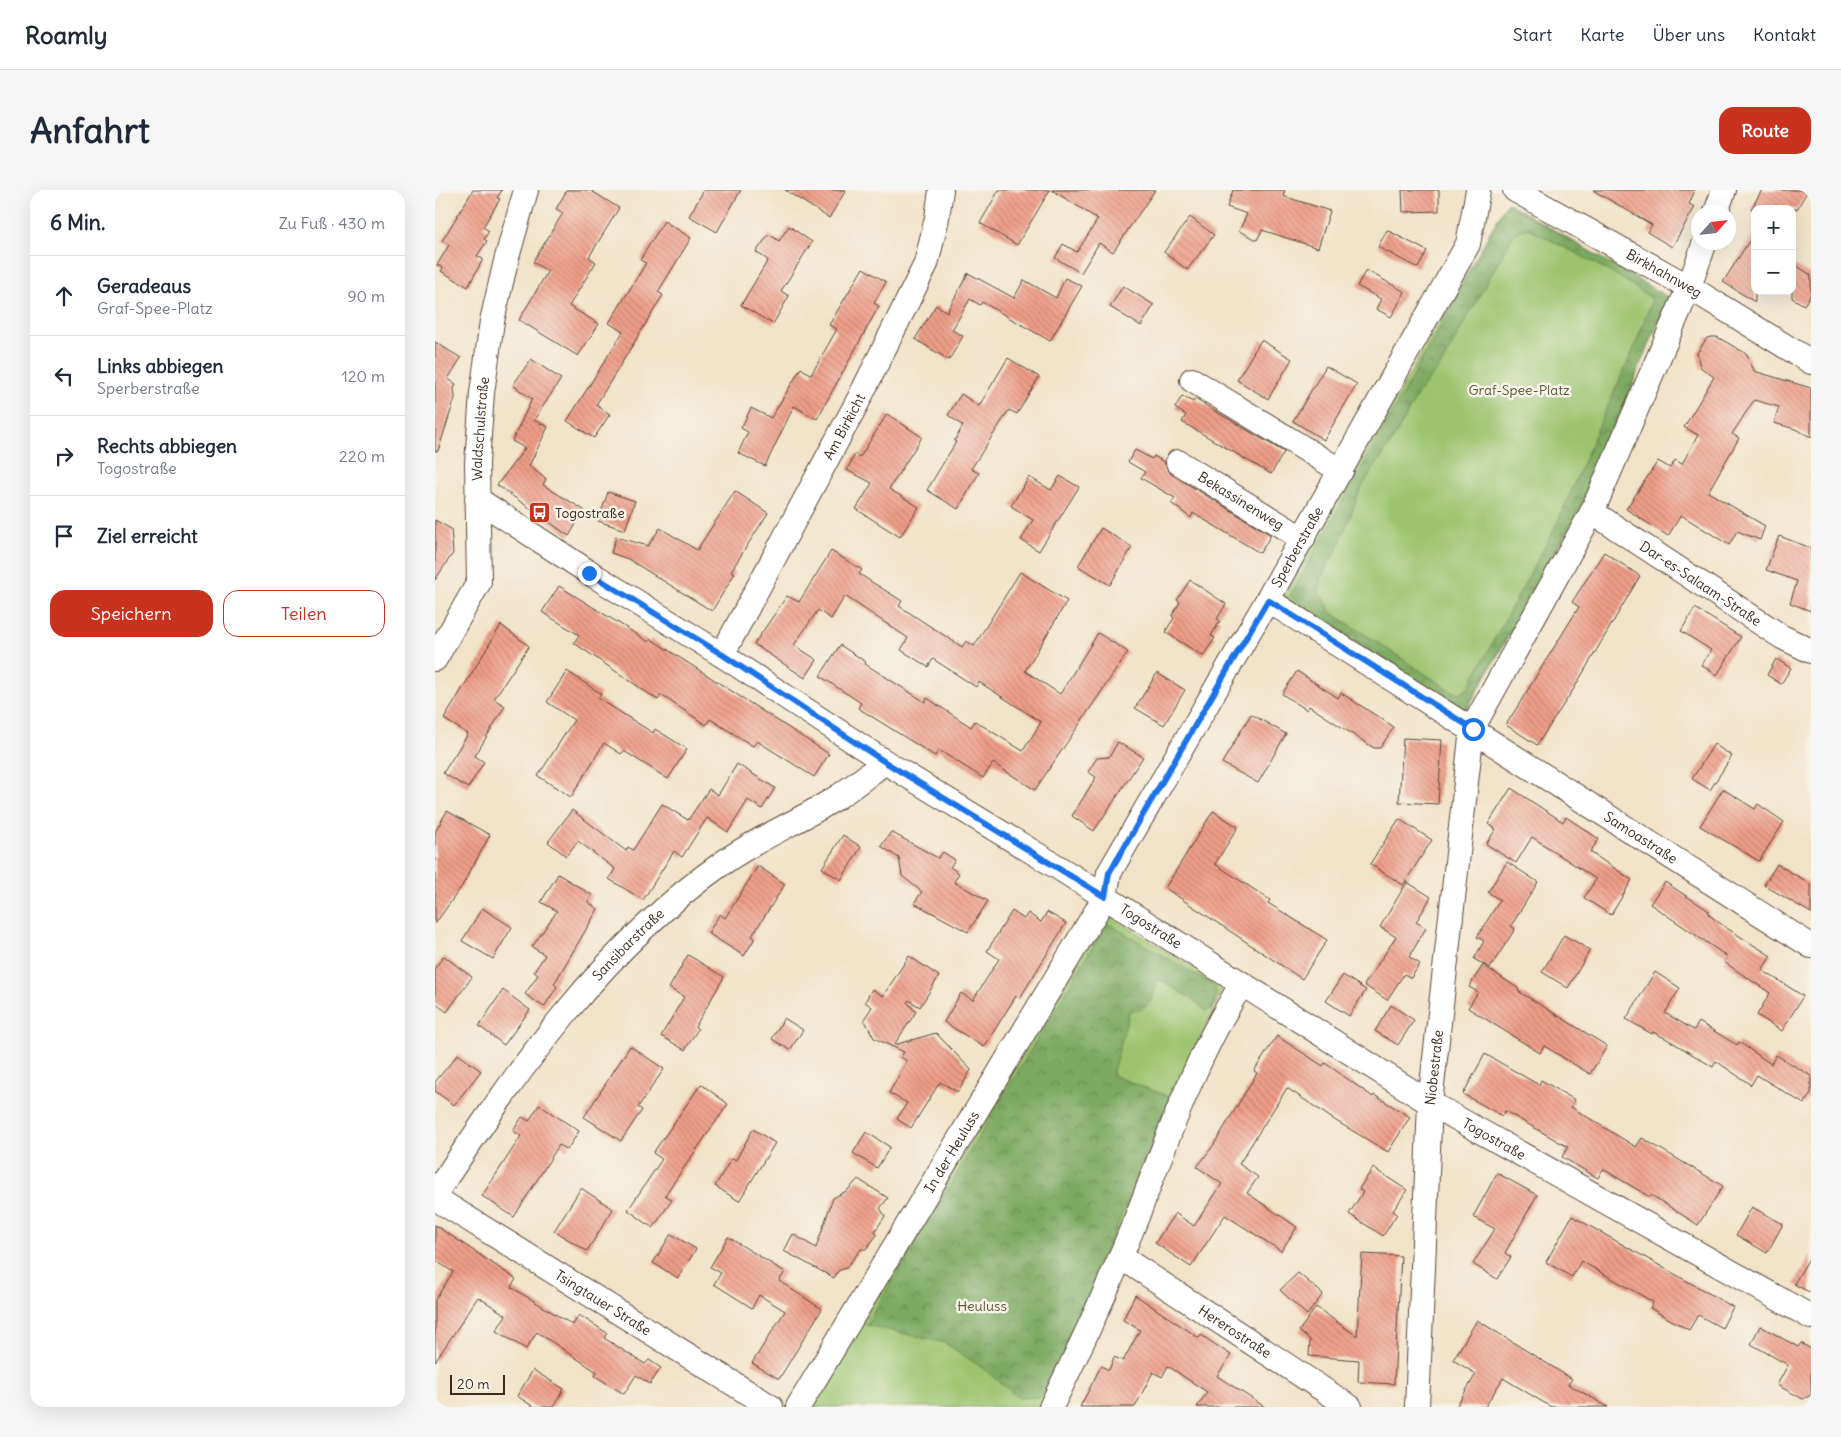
<!DOCTYPE html>
<html lang="de">
<head>
<meta charset="utf-8">
<style>
	body { margin:0; font-family:Delius,sans-serif; background:#f6f6f7; color:#1f2937 }
	.controls { position:absolute; right:15px; top:15px; display:grid; overflow:hidden; border-radius:10px; box-shadow:0 5px 20px #0002 }
	.controls button { width:45px; height:45px; display:grid; place-items:center; padding:0; border:0; border-bottom:1px solid #e0e1e3; background:#fff; color:#1f2937; font:25px sans-serif }
	.compass { position:absolute; left:1256px; top:15px; width:45px; height:45px; border-radius:50%; background:#fff; box-shadow:0 5px 20px #0002; rotate:63deg }
	.scale { position:absolute; left:15px; bottom:12px; width:55px; box-sizing:border-box; padding-left:5px; border:2px solid #3b2a1e; border-top:0; font-size:14px; line-height:18px; white-space:nowrap; color:#3b2a1e; -webkit-text-stroke:4px #f7f3e8; paint-order:stroke }
	.stop { position:absolute; width:15px; height:15px; margin:-11px; border:4px solid #1a73e8; border-radius:50%; background:#fff }
	.stop.end { background:#1a73e8; border-color:#fff; box-shadow:0 1px 5px #0008 }
	.list { margin:0; padding:0; list-style:none }
	h2 { display:flex; justify-content:space-between; align-items:center; height:65px; margin:0; padding:0 20px; font-size:21px }
	h2 small { font-size:16px; font-weight:400; color:#747a83 }
	.list li { display:grid; grid-template-columns:32px 1fr auto; gap:15px; align-items:center; box-sizing:border-box; height:80px; padding:0 20px; border-top:1px solid #e0e1e3 }
	.list b { display:block; font-size:19px; white-space:nowrap }
	.list p { margin:0; font-size:16px; white-space:nowrap; color:#747a83 }
	.list em { font-size:16px; font-style:normal; color:#747a83 }
	.actions { display:flex; gap:10px; padding:15px 20px }
	.actions a { flex:1; padding:11px 0; border:1px solid #c8321e; border-radius:15px; text-align:center; font-size:18px; color:#c8321e }
	.actions .main { background:#c8321e; color:#fff }
	.icon { flex:none; width:28px; height:28px; fill:none; stroke:currentColor; stroke-width:2; stroke-linecap:round; stroke-linejoin:round }
	.map { position:relative; flex:none; width:1376px; height:1217px; overflow:hidden; border-radius:15px }
	header { display:flex; align-items:center; gap:30px; box-sizing:border-box; height:70px; padding:0 25px; background:#fff; border-bottom:1px solid #e0e1e3 }
	header strong { font-size:24px }
	nav { display:flex; gap:28px; margin-inline-start:auto; font-size:18px }
	.intro { display:flex; align-items:center; justify-content:space-between; box-sizing:border-box; height:120px; padding:0 30px }
	h1 { margin:0; font-size:35px }
	.button { padding:12px 22px; border-radius:15px; background:#c8321e; color:#fff; font-size:18px; font-weight:700 }
	main { display:flex; gap:30px; padding:0 30px }
	aside { flex:1; background:#fff; border-radius:15px; box-shadow:0 5px 20px #0002 }
	.map>svg:first-child { display:block }
	.green { fill:#9cc470; stroke:#6c7747 }
	.forest { fill:url(#forest-crowns); stroke:#5c6a40; fill-rule:evenodd }
	.building { fill:url(#building-back-hatch) }
	.lines { fill:none; stroke-linecap:round; stroke-linejoin:round }
	.minor-casing { stroke:#564638; stroke-width:26 }
	.minor { stroke:#fff; stroke-width:24 }
	.route { stroke:#1a73e8; stroke-width:6 }
	.labels { text-anchor:middle; dominant-baseline:central; stroke-width:5; stroke-linejoin:round; paint-order:stroke }
	.street-label { font-size:14px; fill:#3b2a1e; stroke:#f7f3e8 }
	.park-label { font-size:14px; fill:#585837; stroke:#f7f3e8 }
	.poi-label { font-size:14px; fill:#3b2a1e; stroke:#f7f3e8; text-anchor:start }
</style>
</head>
<body>
<header>
<strong>Roamly</strong>
<nav><a>Start</a><a>Karte</a><a>Über uns</a><a>Kontakt</a></nav>
</header>
<div class="intro"><h1>Anfahrt</h1><a class="button">Route</a></div>
<main>
<aside>
<h2>6 Min.<small>Zu Fuß · 430 m</small></h2>
<ul class="list">
<li><svg class="icon" aria-label="ahead" viewBox="0 0 24 24"><path d="M12 20V5M6 11l6-6 6 6"/></svg><div><b>Geradeaus</b><p>Graf-Spee-Platz</p></div><em>90 m</em></li>
<li><svg class="icon" aria-label="left" viewBox="0 0 24 24"><path d="M17 20v-9H6M10 6l-5 5 5 5"/></svg><div><b>Links abbiegen</b><p>Sperberstraße</p></div><em>120 m</em></li>
<li><svg class="icon" aria-label="right" viewBox="0 0 24 24"><path d="M7 20v-9h11M14 6l5 5-5 5"/></svg><div><b>Rechts abbiegen</b><p>Togostraße</p></div><em>220 m</em></li>
<li><svg class="icon" aria-label="arrive" viewBox="0 0 24 24"><path d="M6 21V4h12l-3 4 3 4H6"/></svg><div><b>Ziel erreicht</b></div></li>
</ul>
<div class="actions"><a class="main">Speichern</a><a>Teilen</a></div>
</aside>
<div class="map">
<svg width="1376" height="1217" viewBox="0 0 1376 1217">
	<defs>
		<pattern id="forest-crowns" width="20" height="18" patternUnits="userSpaceOnUse" patternTransform="scale(1.25)"><rect width="20" height="18" fill="#7daa62"/><path d="M2 6a3 3 0 1 1 6 0M12 15a3 3 0 1 1 6 0" fill="none" stroke="#688b50"/></pattern>
		<pattern id="building-back-hatch" width="6" height="6" patternUnits="userSpaceOnUse" patternTransform="scale(1.25)"><rect width="6" height="6" fill="#ef9e88"/><path d="M-1 5l2 2M0 0l6 6M5-1l2 2" fill="none" stroke="#c3816f"/></pattern>
	</defs>
	<rect width="100%" height="100%" fill="#f7f3e8"/>
	<filter id="ink" filterUnits="userSpaceOnUse"><feTurbulence type="fractalNoise" baseFrequency=".02" numOctaves="2"/><feDisplacementMap in="SourceGraphic" scale="10" xChannelSelector="R" yChannelSelector="G"/><feConvolveMatrix kernelMatrix="1 2 1 2 8 2 1 2 1" color-interpolation-filters="sRGB"/></filter>
	<filter id="wash" filterUnits="userSpaceOnUse"><feTurbulence type="fractalNoise" baseFrequency=".0096" numOctaves="4" result="noise"/><feDisplacementMap in="SourceGraphic" scale="20" xChannelSelector="R" yChannelSelector="G"/><feGaussianBlur stdDeviation="1.12" result="paint"/><feColorMatrix in="noise" values="0 0 0 0 0 0 0 0 0 0 0 0 0 0 0 0 0 1.4 0 .05"/><feComposite in="paint" operator="in"/></filter>
	<g filter="url(#wash)">
		<rect width="100%" height="100%" fill="#f1e3c8"/>
		<path class="green" d="M1072,12L1234,108L1145,320L1029,525L849,406Z
			M672,724L789,796L724,941L675,1071L608,1217H376Z"/>
		<path class="forest" d="M1072,13L1234,108L1144,319L1029,523L855,406L998,150ZM1093,38C1135,61 1178,80 1217,109L1198,161L1165,233L1122,334L1034,496L1027,503L1018,502L897,423L884,402L886,387L904,355L926,298L956,253L984,202L1006,175L1080,42Z
			M672,733L780,796L781,805L778,818L771,821L756,808L723,789L716,811L706,820H695L677,885L735,907L616,1199L606,1207L584,1208L546,1177L510,1153L431,1135Z"/>
		<g id="blocks">
			<path class="building" d="M38,0H67L62,8L65,9L48,37L54,41L49,49L52,51L42,66L48,69L33,97L6,81L8,78L2,75L14,55L7,51Z
				M132,0H155L184,18L154,67L161,72L134,116L164,134L143,166L84,130L113,81L98,72L128,23L121,19Z
				M269,0H306L282,42L254,26Z
				M350,0H411L394,28Z
				M564,0H615L582,55L545,33Z
				M617,0H720L678,62L664,53L646,83L620,68L628,54L642,62L663,29Z
				M798,0H850L848,6L895,21L883,58L827,40L822,50L804,41L812,24L792,17Z
				M967,0H1004V21L968,22Z
				M1158,0H1260L1254,14L1260,17L1237,57L1212,42L1217,35Z
				M1327,0H1373L1362,19H1316Z
				M755,27L779,45L752,80L729,62Z
				M229,31L256,48L223,102L228,105L161,215L175,224L159,248L132,231L188,142L174,133L211,73L205,70Z
				M354,36L377,52L346,101L354,106L338,134L306,115L333,70L321,62L334,44L344,51Z
				M952,40L992,61L983,78L943,57Z
				M1320,42V112L1288,92Z
				M1357,73L1376,85V104L1369,115L1357,108Z
				M428,78L451,92L439,113L444,116L382,229L359,216L330,276L303,263L313,242L306,238L316,218L336,228L366,178L376,185L402,139L394,135Z
				M931,80L970,102L956,127L941,119L946,109L922,96Z
				M533,83L579,108L589,90L621,108L630,88L647,96L615,151L547,112L545,115L535,109L517,140L528,146L514,170L480,149L501,115L512,122Z
				M688,96L719,115L706,136L675,117Z
				M1277,147H1282L1312,164L1319,181L1376,198V247L1360,239L1339,233L1344,217L1319,210L1297,244L1304,248L1273,302L1330,336L1325,350L1302,341L1294,355L1246,325L1233,346L1191,319L1223,271L1235,278L1240,270L1247,274L1263,245L1249,237L1279,187L1265,177L1262,163L1272,148Z
				M826,150L857,169L833,209L802,190Z
				M0,152L26,168L13,189L21,194L19,198L20,208L3,261H0Z
				M573,168L604,187L582,224L574,220L536,279L544,283L523,319L492,300L521,252L519,251L528,236L513,225L526,204L544,216Z
				M96,169L126,189L99,230L113,237L94,276L111,289L108,295L149,320L134,346L62,295L90,258L77,251L97,209L78,195Z
				M891,176L922,194L889,250L858,231Z
				M747,206L758,212L760,209L849,262L836,284L747,232L751,225L740,218Z
				M452,224L487,247L454,299L484,317L465,347L421,319L437,293L412,280L420,264L425,267Z
				M700,260L717,269L719,266L729,272L736,284L836,345L825,363L758,323L756,328L736,313L740,308L706,288L710,282L693,272Z
				M625,286L644,297L604,361L586,350L598,330L576,316L594,287L616,300Z
				M300,301L333,323L296,381L300,383L277,421L193,369L176,363L181,347L213,356L225,338L262,360Z
				M173,302L200,311L190,340L163,331Z
				M0,330L16,339L18,363L0,390Z
				M666,338L697,357L675,395L643,376Z
				M1344,346L1376,358V421L1355,413L1362,391L1331,380Z
				M396,361L427,380L424,384L467,411L464,416L527,457L531,451L539,456L585,382L632,411L590,481L625,504L663,443L693,462L600,600L558,573L548,588L504,560L500,566L423,518L426,513L385,486L405,455L431,472L430,474L490,512L492,508L536,537L540,531L588,561L606,532L544,492L541,497L498,469L493,477L466,460L473,448L410,406L396,429L383,420L359,455L382,470L370,488L319,454L352,406L364,412Z
				M1169,362L1205,386L1138,500L1102,555L1071,535L1144,417L1137,412Z
				M755,390L791,414L782,429L785,431L776,446L780,448L768,466L730,442L739,428L737,426L745,412L742,410Z
				M124,396L214,452L216,449L394,564L379,587L322,551L318,556L275,529L271,535L226,505L223,510L139,453L144,445L107,422Z
				M1260,418L1306,447L1282,485L1266,475L1276,460L1246,441Z
				M66,435L94,456L59,509L70,516L40,566L49,572L33,598L8,583L33,544L9,529Z
				M1341,469L1356,478L1346,494L1332,485Z
				M132,481L166,504L163,508L218,543L220,539L252,559L233,589L189,561L186,564L169,553L136,607L103,586L139,530L112,512Z
				M862,481L903,508L906,503L959,537L945,558H939L874,516L872,520L847,504Z
				M722,483L750,500L729,535L700,518Z
				M816,524L851,544L823,593L787,573Z
				M968,548L1007,550L1003,614L964,612Z
				M683,552L708,567L659,641L637,626L661,587L653,582L662,568L674,567Z
				M1279,554L1297,566L1275,600L1257,589Z
				M302,574L340,598L327,619L313,610L293,642L272,628L247,667L239,661L208,710L174,689L180,679L143,651L131,666L113,652L137,620L191,661L193,657L198,660L227,614L253,630L274,599L283,605Z
				M1076,598L1128,632L1131,627L1164,649L1155,662L1197,690L1176,725L1149,708L1161,689L1097,647L1081,673L1051,654L1061,639L1053,634Z
				M1288,599L1320,619L1323,614L1349,632L1324,671L1265,636Z
				M12,621L55,645L27,696L0,734V642Z
				M778,621L803,637L780,674L835,710L833,713L892,750L867,789L730,698Z
				M964,629L997,650L968,695L935,674Z
				M456,642L503,668L508,662L520,670L515,677L524,683L519,692L553,711L533,742L479,713L487,702L467,686L464,668L446,656Z
				M408,645L426,657L406,690L387,678Z
				M1072,672L1103,692L1076,736L1080,739L1055,778L1039,769L1049,751L1042,747L1065,710L1053,702Z
				M1342,674L1376,694V723L1329,695Z
				M323,676L350,694L317,746L320,748L309,766L273,743L285,724L290,728Z
				M123,684L157,705L153,712L163,719L119,794L122,797L109,817L90,804L103,785L99,782L110,765L97,757L122,721L106,712Z
				M972,692L996,707L981,732L991,738L974,767L985,774L976,788L969,784L952,810L929,795L961,747L945,737Z
				M1230,692L1274,721L1273,724L1290,737L1336,766L1327,780L1368,806L1347,841L1322,825L1335,803L1289,772L1293,767L1215,714Z
				M47,718L77,737L58,769L27,751Z
				M577,721L589,729L593,723L606,732L612,722L631,733L585,808L581,806L549,857L509,832L526,803L538,810L564,769L552,761Z
				M1129,745L1155,760L1133,798L1107,782Z
				M253,765L289,787L260,837L263,839L250,860L226,846L249,807L234,798Z
				M9,766L37,787L12,822L0,813V778Z
				M474,766L504,786L485,817L474,810L472,812L481,822L459,855L501,843L536,880L523,902L505,892L476,938L462,929L472,913L454,903L472,871L466,867L469,862L439,848L429,829L437,817L430,812L437,799L448,806Z
				M1048,775L1084,799L1083,801L1172,856L1155,884L1109,856L1105,863L1033,818L1043,802L1034,797Z
				M1220,782L1245,798L1230,823L1259,840L1264,832L1302,855L1304,852L1336,874L1341,865L1376,886V903L1369,914L1322,885L1316,895L1281,871L1278,877L1232,849L1218,842L1217,844L1191,829Z
				M908,785L931,800L914,826L891,811Z
				M68,800L95,820L69,855L44,836Z
				M956,815L979,830L963,855L940,841Z
				M349,828L368,840L355,860L337,849Z
				M842,846L888,876L890,873L938,907L939,905L975,927L953,962L901,931L852,898L804,974L823,987L812,1003L862,1037L846,1061L790,1025L756,1077L720,1053L740,1023L759,1036L787,994L762,977L778,956L822,883L819,881Z
				M195,856L229,879L203,917L207,920L186,951L149,927Z
				M23,864L46,881L19,915L0,901V892Z
				M1050,864L1104,895L1106,890L1140,910L1136,917L1201,957L1207,948L1288,996L1263,1035L1216,1005L1215,1007L1168,979L1163,988L1127,967L1133,957L1070,921L1067,926L1028,904Z
				M266,894L293,914L230,1005L237,1010L218,1038L193,1020L227,969L218,963Z
				M104,915L144,941L132,960L124,955L79,1027L47,1006L86,946L78,941L87,927L94,931Z
				M318,939L340,953L304,1011L280,996L296,969L301,970Z
				M431,942L455,957L442,978L418,963Z
				M938,978L972,1000L958,1021L962,1024L948,1046L914,1024L928,1002L924,999Z
				M1062,983L1102,1005L1070,1063L1076,1067L1062,1089L1038,1074L1060,1039L1038,1027Z
				M423,989L453,1008L445,1018L450,1026L440,1041L442,1045L431,1059H426L411,1078L403,1081L399,1088L349,1061L358,1044L381,1058L398,1008L413,1000Z
				M146,998L178,1019L152,1061L119,1041Z
				M1317,1017L1348,1034L1332,1063L1301,1045Z
				M1137,1026L1298,1117L1287,1138L1263,1125L1254,1140L1215,1118L1218,1112L1146,1071L1137,1087L1111,1072Z
				M0,1035L81,1089L76,1097L138,1135L144,1125L172,1143L169,1148L210,1174L214,1170L226,1178L215,1194L201,1185L189,1204L160,1186L162,1182L102,1142L91,1159L61,1141L71,1125L43,1107L0,1172V1110L18,1082L0,1070Z
				M236,1044L261,1059L243,1088L218,1073Z
				M293,1047L350,1082L344,1091L387,1119L344,1189L317,1173L350,1121L324,1105L317,1118L279,1094L286,1083L275,1077Z
				M927,1064L966,1066L959,1194L923,1192L924,1170L874,1166L875,1150L864,1141L881,1117L922,1146Z
				M1376,1065V1103L1359,1094Z
				M863,1083L888,1104L872,1125L845,1100Z
				M700,1105L764,1148L766,1145L796,1165L782,1186L830,1217H762L772,1202L733,1176L727,1187L718,1182L700,1217H645L666,1176L674,1180L679,1167L688,1171L705,1140L688,1130Z
				M1042,1130L1137,1189L1133,1194L1173,1217H1116L1068,1188L1050,1217H1021L1041,1184L1018,1170Z
				M1325,1136L1363,1157L1366,1153L1376,1159V1205L1368,1209L1342,1195L1353,1175L1316,1154Z
				M98,1180L129,1199L118,1217H99L82,1206Z"/>
		</g>
	</g>
	<g filter="url(#ink)">
		<use href="#blocks" fill-opacity="0" stroke="#564638" stroke-width="1"/>
		<g class="lines">
			<defs>
				<g id="minor">
					<path id="s1" d="M1080,0L1254,97L1376,172"/>
					<path d="M1281,22L1289,0"/>
					<path d="M757,190L906,281"/>
					<path id="s2" d="M743,272L868,349"/>
					<path id="s3" d="M42,309L155,383L287,465L450,572L624,678L995,913L1376,1127"/>
					<path id="s4" d="M1157,322L1347,447L1376,461"/>
					<path id="s5" d="M833,410L1376,756"/>
					<path id="s6" d="M287,465L423,211L491,74L502,28L506,0"/>
					<path id="s7" d="M0,469L44,392L42,273L47,203L57,131L71,71L91,0"/>
					<path id="s8" d="M0,1004C82,882 167,757 289,672C325,647 365,631 401,608C418,597 434,584 450,572"/>
					<path id="s9" d="M0,1008L336,1217"/>
					<path id="s10" d="M686,1067L915,1217"/>
					<path id="s11" d="M363,1217L670,707L674,683L829,416L1033,54L1043,0"/>
					<path d="M616,1217C647,1154 677,1090 703,1024C733,947 762,863 807,794"/>
					<path id="s12" d="M982,1217L995,913L1037,539L1157,322L1254,97L1270,52"/>
				</g>
			</defs>
			<use href="#minor" class="minor-casing"/>
			<use href="#minor" class="minor"/>
		</g>
	</g>
	<g class="lines" filter="url(#ink)">
		<path class="route" d="M154,383L288,465L450,572L670,707L674,683L833,410L1038,539"/>
	</g>
	<defs>
		<symbol id="bus-square" viewBox="-11 -11 22 22"><rect x="-9" y="-9" width="18" height="18" rx="4" fill="#c8321e" stroke="#f7f3e8"/><path d="M-5-6H5V4H4V6H2V4H-2V6H-4V4H-5ZM-3.5-4V0h7V-4ZM-3.5 1.2v1.5H-2V1.2ZM2 1.2v1.5H3.5V1.2Z" fill="#fff"/></symbol>
	</defs>
	<g fill-rule="evenodd">
		<use href="#bus-square" x="92" y="310" width="25" height="25"/>
	</g>
	<g class="labels">
		<g class="street-label">
			<text stroke="none"><textPath href="#s1" startOffset="171">Birkhahnweg</textPath></text>
			<text stroke="none"><textPath href="#s6" startOffset="259">Am Birkicht</textPath></text>
			<text stroke="none"><textPath href="#s7" startOffset="242">Waldschulstraße</textPath></text>
			<text stroke="none"><textPath href="#s2" startOffset="74">Bekassinenweg</textPath></text>
			<text stroke="none"><textPath href="#s11" startOffset="996">Sperberstraße</textPath></text>
			<text stroke="none"><textPath href="#s4" startOffset="130">Dar-es-Salaam-Straße</textPath></text>
			<text stroke="none"><textPath href="#s5" startOffset="442">Samoastraße</textPath></text>
			<text stroke="none"><textPath href="#s3" startOffset="798">Togostraße</textPath></text>
			<text stroke="none"><textPath href="#s8" startOffset="316">Sansibarstraße</textPath></text>
			<text stroke="none"><textPath href="#s12" startOffset="340">Niobestraße</textPath></text>
			<text stroke="none"><textPath href="#s3" startOffset="1202">Togostraße</textPath></text>
			<text stroke="none"><textPath href="#s11" startOffset="298">In der Heuluss</textPath></text>
			<text stroke="none"><textPath href="#s9" startOffset="198">Tsingtauer Straße</textPath></text>
			<text stroke="none"><textPath href="#s10" startOffset="136">Hererostraße</textPath></text>
		</g>
		<g class="park-label">
			<text x="1084" y="200">Graf-Spee-Platz</text>
			<text x="547" y="1116">Heuluss</text>
		</g>
		<g class="poi-label">
			<text x="120" y="323">Togostraße</text>
		</g>
	</g>
</svg>
<div class="controls">
<button>+</button>
<button>−</button>
</div>
<svg class="compass" viewBox="-18 -18 36 36"><path d="M0-13l5 13h-10z" fill="#e53935"/><path d="M0 13l5-13h-10z" fill="#747a83"/></svg>
<div class="scale">20 m</div>
<div class="stop" style="left:1038px;top:539px"></div>
<div class="stop end" style="left:154px;top:383px"></div>
</div>
</main>
</body>
</html>
